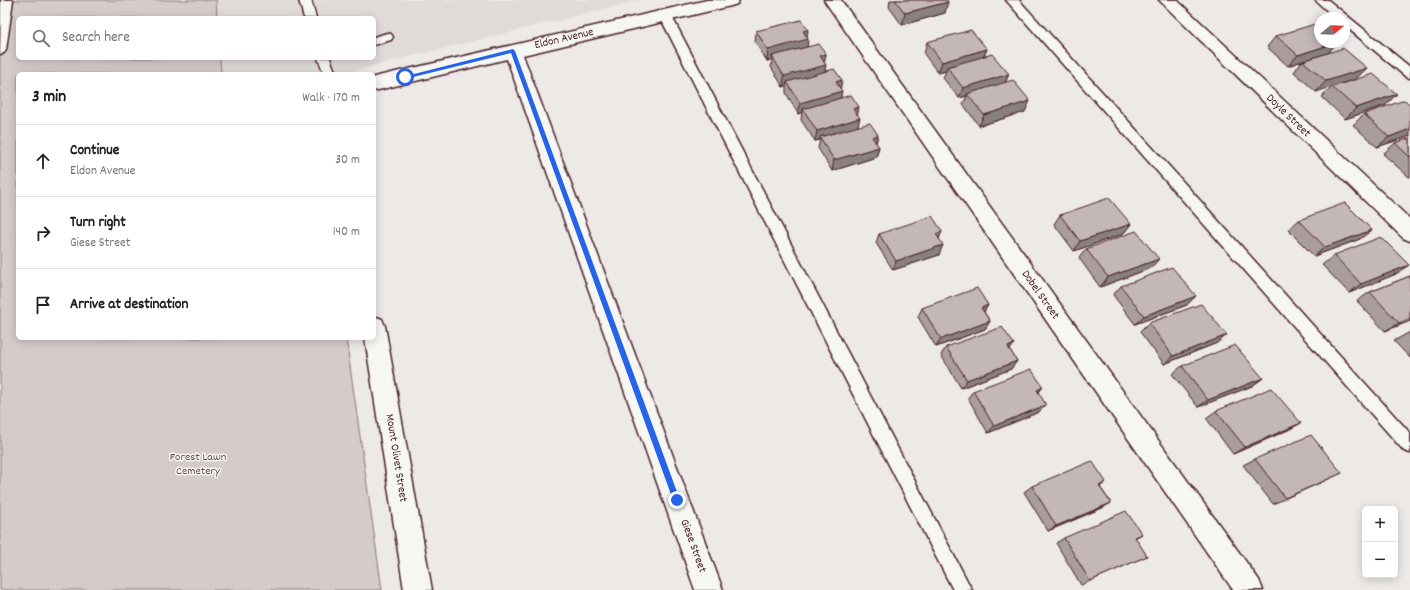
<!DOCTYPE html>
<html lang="en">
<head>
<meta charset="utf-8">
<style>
	body { margin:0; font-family:Dekko,sans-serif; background:#f6f6f6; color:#202124 }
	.controls { position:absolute; right:12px; bottom:12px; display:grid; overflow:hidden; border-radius:6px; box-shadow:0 2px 10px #0003 }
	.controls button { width:36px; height:36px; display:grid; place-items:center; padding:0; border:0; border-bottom:1px solid #e0e0e0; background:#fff; color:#202124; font:20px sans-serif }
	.compass { position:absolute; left:1314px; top:12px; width:36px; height:36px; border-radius:50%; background:#fff; box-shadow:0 2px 10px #0003; rotate:71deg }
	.stop { position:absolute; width:12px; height:12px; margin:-9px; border:3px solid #2563eb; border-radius:50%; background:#fff }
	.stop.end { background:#2563eb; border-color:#fff; box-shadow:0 1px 4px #0008 }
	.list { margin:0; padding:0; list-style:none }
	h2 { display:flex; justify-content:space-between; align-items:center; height:52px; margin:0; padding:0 16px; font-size:17px }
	h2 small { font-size:13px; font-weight:400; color:#757577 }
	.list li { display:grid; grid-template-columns:26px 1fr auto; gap:12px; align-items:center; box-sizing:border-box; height:72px; padding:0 16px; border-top:1px solid #e0e0e0 }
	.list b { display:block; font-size:15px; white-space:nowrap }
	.list p { margin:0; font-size:13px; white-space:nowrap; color:#757577 }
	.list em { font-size:13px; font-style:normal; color:#757577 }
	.icon { flex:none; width:22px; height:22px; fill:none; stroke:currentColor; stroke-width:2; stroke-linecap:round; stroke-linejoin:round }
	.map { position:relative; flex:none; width:1410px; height:590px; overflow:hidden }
	.search { position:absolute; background:#fff; box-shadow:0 2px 10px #0003; left:16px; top:16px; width:360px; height:44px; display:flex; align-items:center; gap:10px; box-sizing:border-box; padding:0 14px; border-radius:6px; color:#757577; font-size:15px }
	.panel { position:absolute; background:#fff; box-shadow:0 2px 10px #0003; left:16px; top:72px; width:360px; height:268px; border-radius:6px }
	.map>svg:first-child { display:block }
	.built { fill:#e0dad8 }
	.green { fill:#d4cbca; stroke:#8f757a }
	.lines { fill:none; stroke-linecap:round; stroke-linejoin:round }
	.lane-casing { stroke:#4a1f2b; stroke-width:3 }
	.street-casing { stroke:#4a1f2b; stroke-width:3 }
	.lane { fill:#f6f6f2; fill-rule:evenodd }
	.street { fill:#f6f6f2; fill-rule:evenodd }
	.wall { fill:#a99d9d; stroke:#4a1f2b }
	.shaded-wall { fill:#898080; stroke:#4a1f2b }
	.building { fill:#c4b7b7; stroke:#4a1f2b }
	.route { fill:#2563eb }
	.labels { text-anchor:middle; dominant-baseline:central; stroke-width:3; stroke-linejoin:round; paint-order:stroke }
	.street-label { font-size:12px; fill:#4a1f2b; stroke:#f6f6f2 }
	.park-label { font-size:12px; fill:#6c4a53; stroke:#f6f6f2 }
</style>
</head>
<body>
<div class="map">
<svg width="1410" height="590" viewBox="0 0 1410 590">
	<rect width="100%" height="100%" fill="#ece9e6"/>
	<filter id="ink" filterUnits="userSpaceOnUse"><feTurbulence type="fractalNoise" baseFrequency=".025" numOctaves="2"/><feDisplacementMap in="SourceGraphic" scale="8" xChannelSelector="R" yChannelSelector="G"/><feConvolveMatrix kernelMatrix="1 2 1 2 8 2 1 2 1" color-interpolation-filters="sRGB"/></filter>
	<g filter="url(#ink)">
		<path class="built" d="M216,0H640L340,74H221L220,58H374V18H218Z"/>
		<path class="green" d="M0,0H216L217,18H18V58H220L221,74H18V338H346L382,590H0Z"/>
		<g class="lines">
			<defs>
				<path id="lane" d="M1,0H13L6,50L4,53L0,54Z
					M299,0H311L316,18H304Z
					M1006,0H1019L1410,433V453L1404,451Z
					M1315,0H1328L1410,67V78L1406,77L1344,25V18H1335Z
					M665,11L669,12L671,15L972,590H953L659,15L661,12Z
					M387,33L391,34L393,37L391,40L374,45V37Z
					M318,58H330L336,74H324Z"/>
				<path id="street" d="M707,0H739L737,4L731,6L523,55L723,590H695L507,59L374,91V77Z
					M824,0H841L1259,580L1263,590H1233Z
					M1159,0H1177L1410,219V241L1403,238Z
					M374,316L382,319L385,326L432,590H404L365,338H374Z"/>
			</defs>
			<use href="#lane" class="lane-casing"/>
			<use href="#street" class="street-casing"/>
			<use href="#lane" class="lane"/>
			<use href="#street" class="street"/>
		</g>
		<path class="wall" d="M890,0H947L945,13L902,25L889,7Z
			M756,31L807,38V47L826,54L824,62L825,71L842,80L840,88L841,98L857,115L858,126L878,135L876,143L879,147L876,157L832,171L818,148L820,140L815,141L801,120L802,112L798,114L786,93V86L783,87L771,67L772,60L767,61L755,42Z
			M1276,36L1329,53L1367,68L1316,92L1294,72L1302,61L1288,66L1267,47Z
			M927,42L987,49L984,56L1009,74L1005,83L1025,112L979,126L963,104L967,96L959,98L943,78L946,71L938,73L924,54Z
			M1332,87L1397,94L1386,105L1345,119L1322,97Z
			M1364,114L1410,136L1377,147L1353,125Z
			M1410,138V177H1409L1383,154L1395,143Z
			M1060,215L1131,224L1123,234L1074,251L1054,224Z
			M1299,220L1360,239L1314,256L1288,230Z
			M942,231L939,238V255L893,270L876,243L879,234Z
			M1086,249L1151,268L1100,287L1079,258Z
			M1334,255L1396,274L1349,293L1322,265Z
			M1410,276V321L1385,331L1357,301L1370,292Z
			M1121,286L1187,305L1135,324L1113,295Z
			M988,305L984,312L990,321L985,329L936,347L918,317L922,308Z
			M1149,323L1217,343L1164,364L1140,332Z
			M1410,332V358L1394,341Z
			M946,347L1010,350L1017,361L1011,369L961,388L941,355Z
			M1182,366L1263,378L1252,386L1198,407L1172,374Z
			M1043,387L1038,393L1039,412L988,433L968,398L973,391Z
			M1216,411L1301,423L1288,430L1233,454L1206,418Z
			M1255,459L1342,473L1273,504L1243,465Z
			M1106,482L1100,487L1111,503L1102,508L1048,531L1024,492L1032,486Z
			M1142,534L1135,538L1147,556L1081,585L1056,543L1064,538Z"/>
		<path class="shaded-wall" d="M948,2L945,13L902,25L905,13Z
			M808,30L807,40L808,39L807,50L772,56V60L767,61L768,50L803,31Z
			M1338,42L1328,53L1303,61H1302L1288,66L1298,55Z
			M987,49L982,60L947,67L946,71L938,73L942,62Z
			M826,54L824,65H826L824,75L787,82L786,86L783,87L784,76L820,56Z
			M1367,68L1356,79L1316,92L1326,81Z
			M1009,74L1004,85L967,94V96L959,98L963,88Z
			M842,80L840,91L836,82Z
			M842,91L840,101L803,109L802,112L798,114L800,103Z
			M1397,94L1386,105L1345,119L1356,108Z
			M1030,101L1025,112L979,126L984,115Z
			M859,107L857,118L853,109Z
			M860,118L857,129L820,137V140L815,141L817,131Z
			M1410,129V136L1377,147L1389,137Z
			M878,135L875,146L872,137Z
			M879,147L876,157L832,171L834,160Z
			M1131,224L1123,234L1074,251L1080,241Z
			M1372,230L1360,239L1314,256L1325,247Z
			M942,231L938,241L936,234Z
			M943,245L939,255L893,270L896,261Z
			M1159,259L1151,268L1100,287L1108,277Z
			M1409,265L1396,274L1349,293L1361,284Z
			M1196,296L1187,305L1135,324L1144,316Z
			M988,305L982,314L981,308Z
			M1410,318V321L1385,331L1399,323Z
			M990,321L985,329L936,347L941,339Z
			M1227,335L1217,343L1164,364L1173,356Z
			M1014,344L1008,353V347Z
			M1017,361L1011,369L961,388L967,380Z
			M1263,378L1252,386L1198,407L1208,400Z
			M1043,387L1036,395L1037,390Z
			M1046,405L1039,412L988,433L994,426Z
			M1301,423L1288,430L1233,454L1245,447Z
			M1111,503L1102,508L1048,531L1056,526Z"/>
		<path class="building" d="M895,0H947L948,2L905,13Z
			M801,20L808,30L803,31L808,39L768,50L756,31Z
			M1315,24L1320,28V42H1338L1298,55L1276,36Z
			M971,30L987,49L942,62L927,42Z
			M819,44L826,54L820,56L826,65L784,76L772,56Z
			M1343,48L1367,68L1326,81L1303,61Z
			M992,54L1009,74L963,88L947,67Z
			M834,69L842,80L836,82L842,91L800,103L787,82Z
			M1373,74L1397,94L1356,108L1332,87Z
			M1013,80L1030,101L984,115L967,94Z
			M851,95L859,107L853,109L860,118L817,131L803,109Z
			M1405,100L1410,105V129L1389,137L1364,114Z
			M870,123L878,135L872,137L879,147L834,160L820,137Z
			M1410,138V157L1395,143Z
			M1109,198L1131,224L1080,241L1060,215Z
			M1345,203L1372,230L1325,247L1299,220Z
			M932,216L942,231L936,234L943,245L896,261L879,234Z
			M1136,231L1159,259L1108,277L1086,249Z
			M1381,237L1409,265L1361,284L1334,255Z
			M1172,267L1196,296L1144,316L1121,286Z
			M1410,276V318L1399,323L1370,292Z
			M977,288L988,305L981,308L990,321L941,339L922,308Z
			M1201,304L1227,335L1173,356L1149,323Z
			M1002,327L1014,344L1008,347L1017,361L967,380L946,347Z
			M1235,345L1263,378L1208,400L1182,366Z
			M1031,369L1043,387L1037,390L1046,405L994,426L973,391Z
			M1271,388L1301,423L1245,447L1216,411Z
			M1311,435L1342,473L1285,498L1255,459Z
			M1092,461L1106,482L1099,486L1111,503L1056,526L1032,486Z
			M1126,511L1142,534L1135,537L1147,556L1090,581L1064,538Z"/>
	</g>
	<path class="route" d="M513,49L515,51L680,500L677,504L673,500L511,53L405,79L402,77Z"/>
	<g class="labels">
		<g class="street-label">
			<text transform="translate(564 39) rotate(-13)">Eldon Avenue</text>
			<text transform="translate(1288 116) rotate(44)">Doyle Street</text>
			<text transform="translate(1040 295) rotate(55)">Dobel Street</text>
			<text transform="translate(396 458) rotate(81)">Mount Olivet Street</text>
			<text transform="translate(693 546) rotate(70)">Giese Street</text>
		</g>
		<g class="park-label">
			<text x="198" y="457">Forest Lawn<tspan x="198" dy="14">Cemetery</tspan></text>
		</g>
	</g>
</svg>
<div class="controls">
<button>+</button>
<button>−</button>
</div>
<svg class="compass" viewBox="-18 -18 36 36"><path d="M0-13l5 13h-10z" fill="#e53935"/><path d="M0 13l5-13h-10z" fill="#757577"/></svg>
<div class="stop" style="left:405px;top:77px"></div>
<div class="stop end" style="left:677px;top:500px"></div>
<div class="search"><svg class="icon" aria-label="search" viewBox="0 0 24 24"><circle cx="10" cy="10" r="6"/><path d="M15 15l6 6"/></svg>Search here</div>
<section class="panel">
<h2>3 min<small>Walk · 170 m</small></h2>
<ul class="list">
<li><svg class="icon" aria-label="ahead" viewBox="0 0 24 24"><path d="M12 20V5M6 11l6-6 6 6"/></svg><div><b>Continue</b><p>Eldon Avenue</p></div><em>30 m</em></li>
<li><svg class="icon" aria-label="right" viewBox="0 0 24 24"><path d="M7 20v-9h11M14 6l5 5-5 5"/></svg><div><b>Turn right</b><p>Giese Street</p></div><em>140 m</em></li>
<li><svg class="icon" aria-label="arrive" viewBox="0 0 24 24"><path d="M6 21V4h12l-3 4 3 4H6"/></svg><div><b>Arrive at destination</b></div></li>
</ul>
</section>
</div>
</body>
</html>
